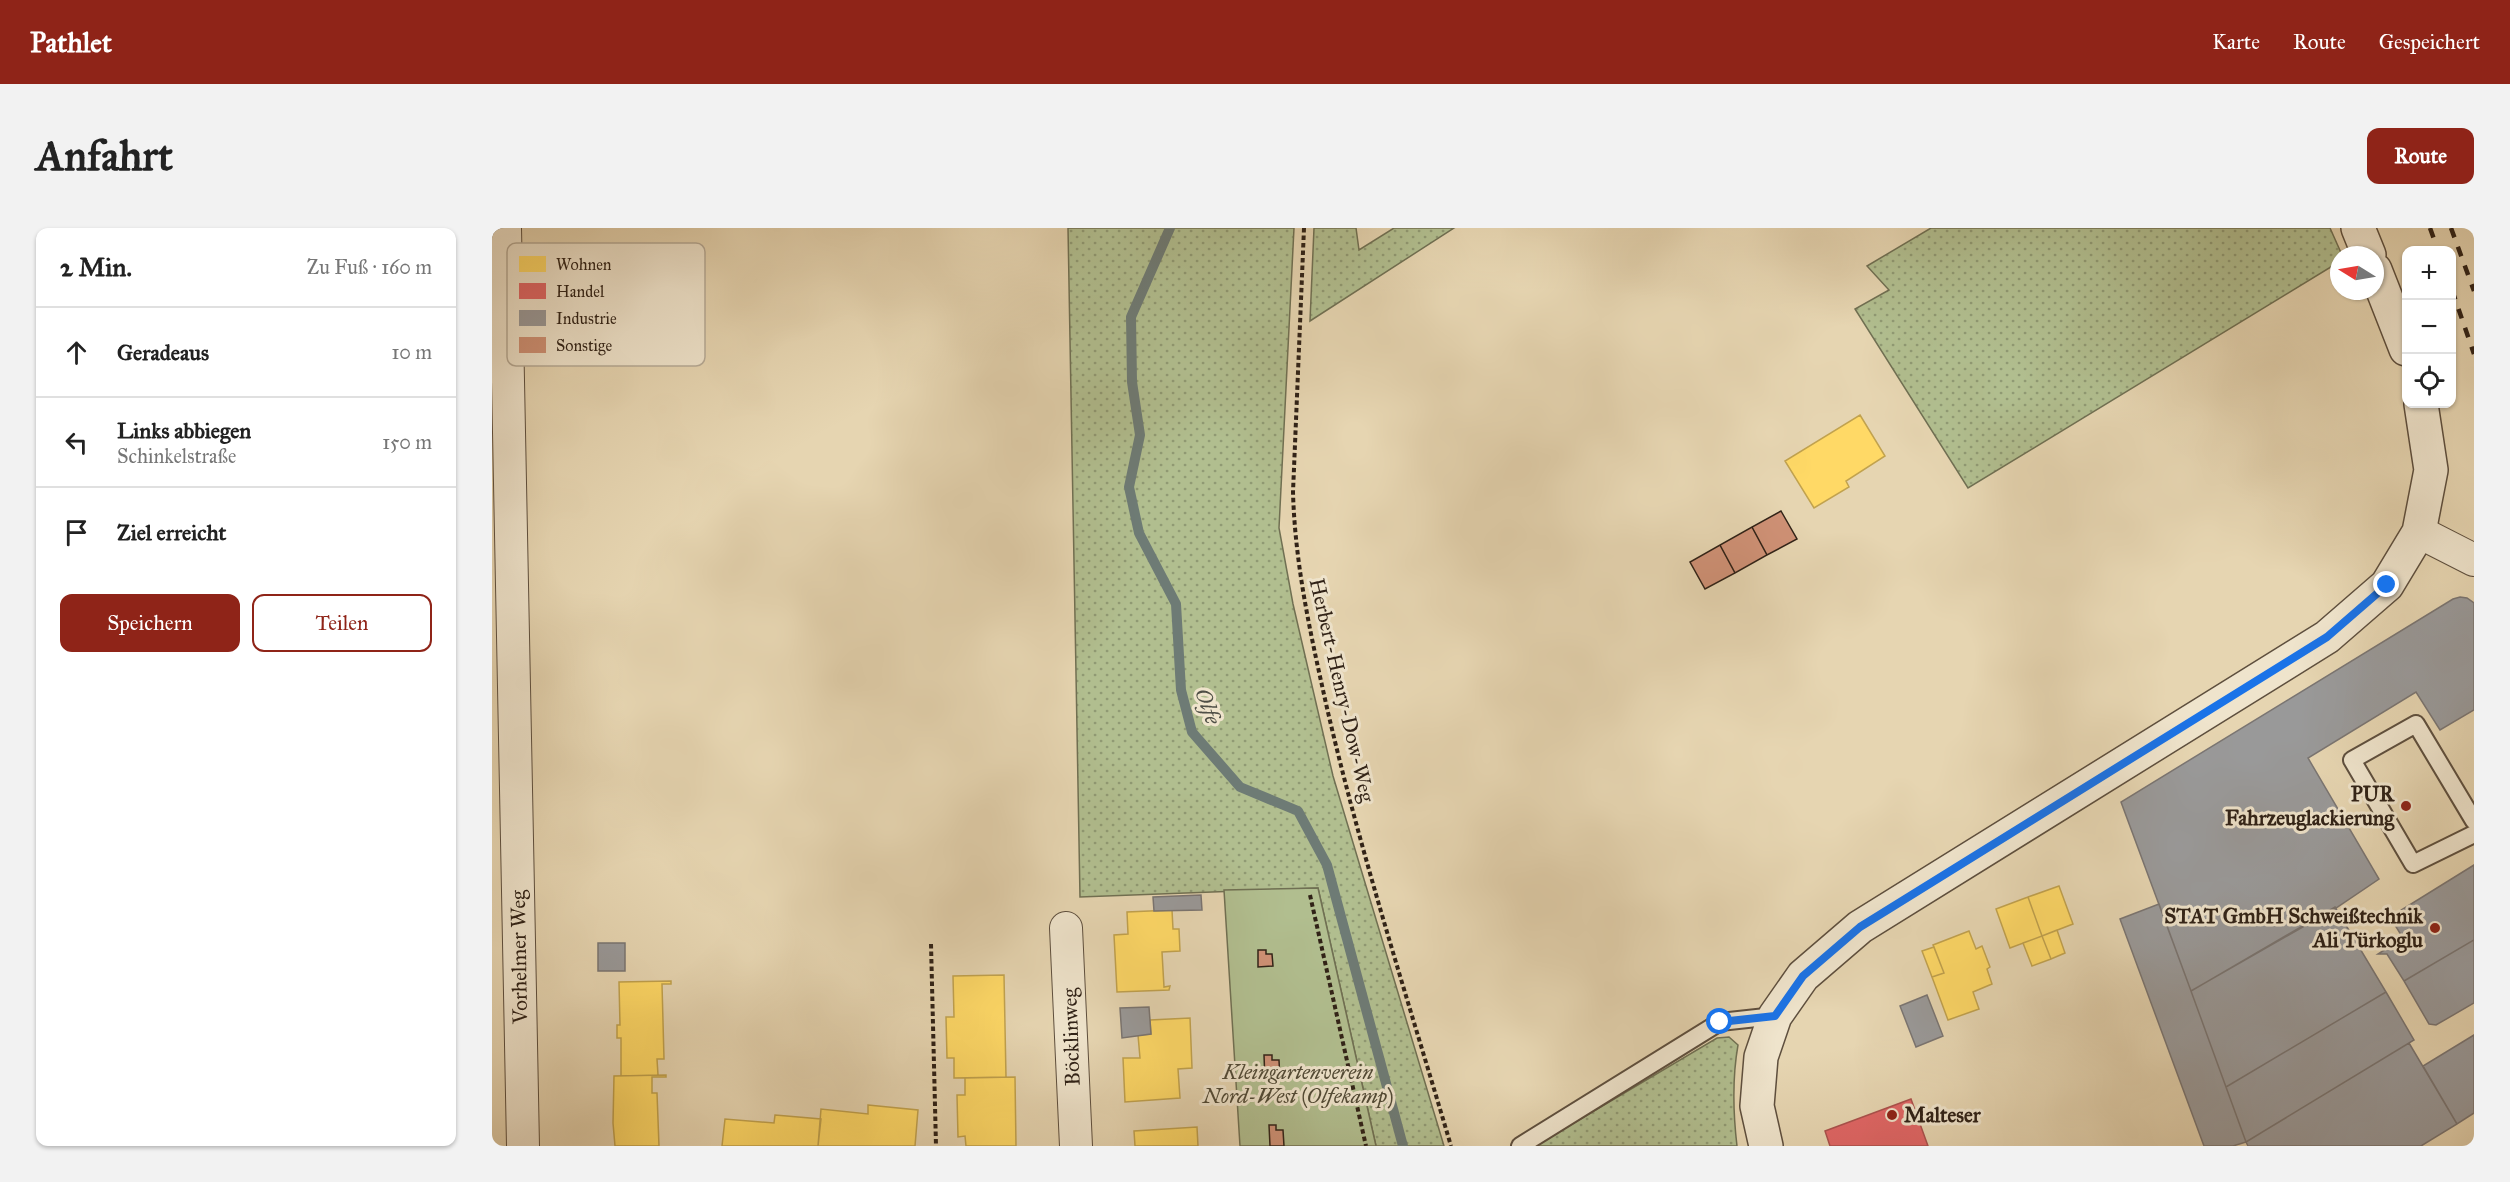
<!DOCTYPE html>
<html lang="de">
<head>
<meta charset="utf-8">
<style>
	body { margin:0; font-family:"IM FELL Great Primer",serif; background:#f2f2f2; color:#222 }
	.controls { position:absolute; right:18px; top:18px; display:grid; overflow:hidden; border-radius:12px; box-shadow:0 2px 4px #0004 }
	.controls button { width:54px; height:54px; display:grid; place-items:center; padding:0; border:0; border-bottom:2px solid #e0e0e0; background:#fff; color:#222; font:30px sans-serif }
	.compass { position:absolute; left:1838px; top:18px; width:54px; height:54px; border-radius:50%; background:#fff; box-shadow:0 2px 4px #0004; rotate:281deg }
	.stop { position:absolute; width:18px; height:18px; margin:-14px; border:4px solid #1a73e8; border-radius:50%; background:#fff }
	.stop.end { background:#1a73e8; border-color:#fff; box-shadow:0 2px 6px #0008 }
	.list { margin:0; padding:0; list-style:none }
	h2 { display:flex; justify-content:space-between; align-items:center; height:78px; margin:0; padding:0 24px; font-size:26px }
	h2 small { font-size:20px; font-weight:400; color:#767676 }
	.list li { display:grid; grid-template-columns:39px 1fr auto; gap:18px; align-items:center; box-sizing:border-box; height:90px; padding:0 24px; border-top:2px solid #e0e0e0 }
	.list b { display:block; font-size:22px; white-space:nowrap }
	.list p { margin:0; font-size:20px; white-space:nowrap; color:#767676 }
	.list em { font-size:20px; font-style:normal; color:#767676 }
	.actions { display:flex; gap:12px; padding:18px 24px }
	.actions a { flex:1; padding:14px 0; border:2px solid #8f2418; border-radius:12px; text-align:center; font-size:21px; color:#8f2418 }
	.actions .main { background:#8f2418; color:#fff }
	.icon { flex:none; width:33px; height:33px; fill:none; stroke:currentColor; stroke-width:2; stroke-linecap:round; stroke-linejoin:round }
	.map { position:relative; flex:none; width:1982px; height:918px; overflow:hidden; border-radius:12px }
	header { display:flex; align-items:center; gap:36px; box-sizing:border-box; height:84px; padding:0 30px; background:#8f2418; color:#fff }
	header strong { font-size:28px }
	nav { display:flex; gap:33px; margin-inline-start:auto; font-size:21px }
	.intro { display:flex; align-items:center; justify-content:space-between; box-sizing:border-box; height:144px; padding:0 36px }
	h1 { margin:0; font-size:42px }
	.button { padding:15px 27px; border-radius:12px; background:#8f2418; color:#fff; font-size:21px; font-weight:700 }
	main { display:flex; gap:36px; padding:0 36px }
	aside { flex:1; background:#fff; border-radius:12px; box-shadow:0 2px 4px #0004 }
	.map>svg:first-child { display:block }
	.grass { fill:url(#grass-dots); stroke:#707053; stroke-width:1.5 }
	.green { fill:#b1be8f; stroke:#707053; stroke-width:1.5 }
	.homes { fill:#ffd966; stroke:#c1a24e; stroke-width:1.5 }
	.shops { fill:#e06666; stroke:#ab524e; stroke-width:1.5 }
	.industry { fill:#999; stroke:#7a7572; stroke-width:1.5 }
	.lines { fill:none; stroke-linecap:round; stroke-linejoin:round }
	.stream { stroke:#6e7b75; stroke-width:10 }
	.building { fill:#cf9176; stroke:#302217; stroke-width:1.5 }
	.service-casing { stroke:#5e4f3e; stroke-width:20 }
	.minor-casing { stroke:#5e4f3e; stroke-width:34 }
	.tertiary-casing { stroke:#5e4f3e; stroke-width:36 }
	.path { stroke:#302217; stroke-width:4; stroke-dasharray:4.5 3; stroke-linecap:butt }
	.service { stroke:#efe4cc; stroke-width:16 }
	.minor { stroke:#efe4cc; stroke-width:32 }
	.tertiary { stroke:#efe4cc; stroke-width:33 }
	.rail { stroke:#302217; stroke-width:4.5; stroke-dasharray:10 10; stroke-linecap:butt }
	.route { stroke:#1a73e8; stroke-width:8 }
	.poi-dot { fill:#8f2418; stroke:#efe4cc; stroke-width:2 }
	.labels { text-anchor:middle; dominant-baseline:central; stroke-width:6; stroke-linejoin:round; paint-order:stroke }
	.street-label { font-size:21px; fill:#302217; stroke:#efe4cc }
	.poi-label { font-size:21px; font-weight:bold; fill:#302217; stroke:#efe4cc; text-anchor:end }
	.park-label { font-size:21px; font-style:italic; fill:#504935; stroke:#efe4cc }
	.water-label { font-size:22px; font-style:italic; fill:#4f4f46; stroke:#efe4cc }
	.key { fill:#efe4cc; stroke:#b6aa96; stroke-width:1.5 }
	.key-label { font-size:16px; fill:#302217 }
</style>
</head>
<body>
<header>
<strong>Pathlet</strong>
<nav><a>Karte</a><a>Route</a><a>Gespeichert</a></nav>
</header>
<div class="intro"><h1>Anfahrt</h1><a class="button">Route</a></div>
<main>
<aside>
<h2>2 Min.<small>Zu Fuß · 160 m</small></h2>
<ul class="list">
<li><svg class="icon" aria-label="ahead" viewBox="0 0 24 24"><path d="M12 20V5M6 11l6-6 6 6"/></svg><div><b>Geradeaus</b></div><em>10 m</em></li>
<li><svg class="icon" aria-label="left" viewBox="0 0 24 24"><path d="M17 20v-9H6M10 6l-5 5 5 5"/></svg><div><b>Links abbiegen</b><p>Schinkelstraße</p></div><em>150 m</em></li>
<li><svg class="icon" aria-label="arrive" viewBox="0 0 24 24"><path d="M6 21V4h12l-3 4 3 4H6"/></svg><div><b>Ziel erreicht</b></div></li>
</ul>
<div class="actions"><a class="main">Speichern</a><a>Teilen</a></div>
</aside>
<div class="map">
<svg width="1982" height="918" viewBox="0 0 1982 918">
	<defs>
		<pattern id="grass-dots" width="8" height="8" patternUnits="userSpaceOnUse" patternTransform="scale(1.5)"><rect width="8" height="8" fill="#b1be8f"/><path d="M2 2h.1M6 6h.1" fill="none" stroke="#909a74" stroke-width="1.8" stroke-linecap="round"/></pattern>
	</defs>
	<rect width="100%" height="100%" fill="#e6d5b1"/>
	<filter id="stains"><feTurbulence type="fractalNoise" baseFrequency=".00333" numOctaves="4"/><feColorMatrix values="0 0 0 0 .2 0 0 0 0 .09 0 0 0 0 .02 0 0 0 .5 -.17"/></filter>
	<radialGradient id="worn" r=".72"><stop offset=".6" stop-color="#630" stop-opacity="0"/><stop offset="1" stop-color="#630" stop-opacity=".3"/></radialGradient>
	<path class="grass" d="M576,0H802L787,300L801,376L841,548L952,918H884L826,660L588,669Z
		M822,0H864L867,22L902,0H962L818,93Z
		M1439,0H1838L1850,27H1847V34L1476,260L1363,81L1397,62L1375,38Z
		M1237,809L1246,817C1240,851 1241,884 1245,918H1043L1225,810Z"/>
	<path class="green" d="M826,660L884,918H748L732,662Z"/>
	<path class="homes" d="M1368,187L1393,228L1354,253L1357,259L1322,280L1293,233Z
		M1567,658L1581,696L1550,708L1536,669Z
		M1536,669L1550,708L1518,720L1504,681Z
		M680,682L681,701H687L688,723L670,724L672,759L678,758L677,762L625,764L622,707L636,706L635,684Z
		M1565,702L1573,725L1559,731L1550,708Z
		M1477,703L1484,721L1490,718L1498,739L1495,741L1500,756L1481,764L1487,781L1456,792L1440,749L1452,745L1441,717Z
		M1550,708L1559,731L1540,738L1531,715Z
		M1442,719L1452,745L1440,749L1430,723Z
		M512,747L514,849L462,850V830H455L454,789H462L461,748Z
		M179,753V756H170L172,831H165L166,847L129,848V810H125V797H128L127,754Z
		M698,790L700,840L686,841L688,870L633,874L631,830H648L646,807L659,806L658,792Z
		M174,847V849H160V865H165L167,918H123L121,895L122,848Z
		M523,849L524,918H474L473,908L466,909L465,867H473V850Z
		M376,877L426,882L423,918H326L329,881L376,886Z
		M283,887L329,891L326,918H230L233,891L282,895Z
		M705,899L706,918H643L642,903Z"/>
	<path class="shops" d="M1419,871L1436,918H1338L1333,903Z"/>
	<path class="industry" d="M1968,369L1975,370L1982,375V482L1948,502L1924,464L1816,530L1887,651L1844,680L1699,763L1629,574L1961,371Z
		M1982,637V712L1912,753L1895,726H1886L1911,710L1898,689Z
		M709,667L710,682L662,683L661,669Z
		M1667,676L1699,763L1754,914L1741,918H1712L1628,691Z
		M1843,679L1894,764L1734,859L1699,763Z
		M1982,712V775L1944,797L1937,796L1912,753Z
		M106,715H133V743H106Z
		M1894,764L1922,812L1754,914L1734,859Z
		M1435,767L1451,808L1424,819L1408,778Z
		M657,779L659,806L630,810L628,780Z
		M1982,807V885L1965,896L1931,838Z
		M1917,815L1965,896L1929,918H1756L1754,914Z"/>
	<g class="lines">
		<path class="stream" d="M678,0L639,89L640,154L648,207L637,259L647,305L684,376L689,462L700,504L748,559L806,583L835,637L911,918"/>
	</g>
	<path class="building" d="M1289,283L1305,311L1275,327L1260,299Z
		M1260,299L1275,327L1243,345L1228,317Z
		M1228,317L1243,345L1213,361L1198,334Z
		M766,722H774V726H780L781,738L766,739Z
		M772,827H780V832H787L788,852L773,853Z
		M777,897H784V902H791L792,918H778Z"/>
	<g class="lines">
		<defs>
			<path id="service" d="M1982,593L1924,496L1860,532L1921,636L1982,606
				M1028,918L1228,794L1283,788"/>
			<path id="minor" d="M13,0L31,918
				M1927,304L1982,332
				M574,700L584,918"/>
			<path id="tertiary" d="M1866,0L1877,27
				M1883,42L1914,121
				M1274,918L1265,878L1269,829L1283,788L1311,748L1368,699L1835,409L1895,357L1927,304L1939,242L1929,176"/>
		</defs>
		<use href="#service" class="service-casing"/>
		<use href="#minor" class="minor-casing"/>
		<use href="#tertiary" class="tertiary-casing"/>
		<path class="path" d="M812,0L801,264C803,338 819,408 835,480C869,627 916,772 959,918
			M818,667L874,918
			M439,716L444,918"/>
		<use href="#service" class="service"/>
		<use href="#minor" class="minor"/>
		<use href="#tertiary" class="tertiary"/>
		<path class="rail" d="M1938,0L1946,22
			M1959,0L1982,63
			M1960,62L1982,126"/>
	</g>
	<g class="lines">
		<path class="route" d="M1228,794L1283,788L1311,748L1368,699L1835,409L1895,357"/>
	</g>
	<g class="poi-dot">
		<circle cx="1914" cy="578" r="6"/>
		<circle cx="1943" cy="700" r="6"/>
		<circle cx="1400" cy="887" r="6"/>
	</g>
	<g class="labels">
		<g class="street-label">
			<text transform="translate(850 462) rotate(77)">Herbert-Henry-Dow-Weg</text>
			<text transform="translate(27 729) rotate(-91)">Vorhelmer Weg</text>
			<text transform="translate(579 809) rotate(-92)">Böcklinweg</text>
		</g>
		<g class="poi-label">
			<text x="1902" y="566">PUR<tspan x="1902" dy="24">Fahrzeuglackierung</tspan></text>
			<text x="1931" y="688">STAT GmbH Schweißtechnik<tspan x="1931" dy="24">Ali Türkoglu</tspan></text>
			<text x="1412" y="887" text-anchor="start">Malteser</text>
		</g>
		<g class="park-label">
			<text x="806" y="844">Kleingartenverein<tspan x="806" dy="24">Nord-West (Olfekamp)</tspan></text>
		</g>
		<g class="water-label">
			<text transform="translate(716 478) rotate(71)">Olfe</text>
		</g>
	</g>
	<rect x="15" y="15" width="198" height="123" rx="9" class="key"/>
	<rect x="27" y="28" width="27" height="16" fill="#ffd966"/>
	<rect x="27" y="55" width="27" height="16" fill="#e06666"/>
	<rect x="27" y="82" width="27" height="16" fill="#999"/>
	<rect x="27" y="109" width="27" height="16" fill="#cf9176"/>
	<g class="key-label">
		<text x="64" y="42">Wohnen</text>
		<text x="64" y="69">Handel</text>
		<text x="64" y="96">Industrie</text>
		<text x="64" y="123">Sonstige</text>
	</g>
	<rect width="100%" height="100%" filter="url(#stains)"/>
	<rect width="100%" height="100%" fill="url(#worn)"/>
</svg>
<div class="controls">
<button>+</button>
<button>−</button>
<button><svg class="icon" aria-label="locate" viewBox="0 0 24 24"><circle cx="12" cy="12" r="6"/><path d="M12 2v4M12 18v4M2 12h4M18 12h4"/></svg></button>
</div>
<svg class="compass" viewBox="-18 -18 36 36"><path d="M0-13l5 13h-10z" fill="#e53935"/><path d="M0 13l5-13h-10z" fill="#767676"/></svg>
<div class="stop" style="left:1228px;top:794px"></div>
<div class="stop end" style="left:1895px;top:357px"></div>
</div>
</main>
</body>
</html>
